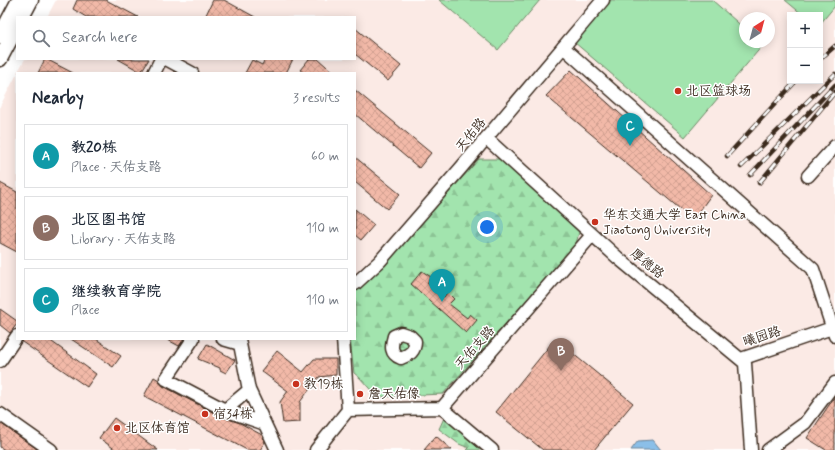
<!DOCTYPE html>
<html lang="en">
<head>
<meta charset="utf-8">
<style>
	body { margin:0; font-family:Mynerve,"LXGW WenKai TC",sans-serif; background:#f2f2f3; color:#1f2937 }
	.controls { position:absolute; right:12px; top:12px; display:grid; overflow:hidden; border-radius:0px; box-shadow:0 2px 10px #0003 }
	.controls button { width:36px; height:36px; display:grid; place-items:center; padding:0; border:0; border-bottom:1px solid #e0e1e3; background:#fff; color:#1f2937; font:20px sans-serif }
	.compass { position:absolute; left:739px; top:12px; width:36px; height:36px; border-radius:50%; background:#fff; box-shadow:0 2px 10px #0003; rotate:36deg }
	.you { position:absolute; left:487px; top:227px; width:14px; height:14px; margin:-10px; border:3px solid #fff; border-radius:50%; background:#1a73e8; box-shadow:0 0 0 6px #1a73e833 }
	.badge { display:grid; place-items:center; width:26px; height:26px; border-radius:50%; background:#d93025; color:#fff; font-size:13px; font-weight:700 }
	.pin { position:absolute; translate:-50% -33px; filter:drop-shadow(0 1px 2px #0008) }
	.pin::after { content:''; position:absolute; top:21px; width:14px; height:12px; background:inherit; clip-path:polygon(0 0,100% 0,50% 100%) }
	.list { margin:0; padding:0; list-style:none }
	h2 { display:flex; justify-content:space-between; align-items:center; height:52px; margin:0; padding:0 16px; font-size:17px }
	h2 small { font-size:13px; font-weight:400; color:#747a83 }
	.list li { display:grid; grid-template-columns:26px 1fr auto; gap:12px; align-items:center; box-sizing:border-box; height:64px; margin:0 8px 8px; padding:0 8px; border:1px solid #e0e1e3; border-radius:0px }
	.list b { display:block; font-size:15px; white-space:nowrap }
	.list p { margin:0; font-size:13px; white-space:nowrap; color:#747a83 }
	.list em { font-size:13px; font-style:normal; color:#747a83 }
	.icon { flex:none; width:22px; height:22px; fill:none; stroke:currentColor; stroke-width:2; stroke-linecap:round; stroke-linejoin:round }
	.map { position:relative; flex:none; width:835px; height:450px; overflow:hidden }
	.search { position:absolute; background:#fff; box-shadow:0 2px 10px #0003; left:16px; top:16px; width:340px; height:44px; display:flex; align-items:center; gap:10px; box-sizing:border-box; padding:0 14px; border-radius:0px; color:#747a83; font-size:15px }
	.panel { position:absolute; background:#fff; box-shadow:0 2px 10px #0003; left:16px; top:72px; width:340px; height:268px; border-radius:0px }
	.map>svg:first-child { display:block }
	.built { fill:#fbeae5; fill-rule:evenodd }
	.forest { fill:url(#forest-firs); stroke:#6e8766 }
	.park { fill:#a2e4ae; stroke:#6e8766 }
	.water { fill:#8bbfe8; stroke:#6b8397 }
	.building { fill:url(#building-cross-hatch); stroke:#3b2a1e }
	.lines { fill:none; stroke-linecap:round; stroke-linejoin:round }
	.minor-casing { stroke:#3b2a1e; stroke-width:15 }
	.tertiary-casing { stroke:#3b2a1e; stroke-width:17 }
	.minor { stroke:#fff; stroke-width:12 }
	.tertiary { stroke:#fff; stroke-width:14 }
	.rail-casing { stroke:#3b2a1e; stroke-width:4.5 }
	.rail { stroke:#fff; stroke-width:3; stroke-dasharray:9; stroke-linecap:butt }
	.poi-dot { fill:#c8321e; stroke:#fff; stroke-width:1.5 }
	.labels { text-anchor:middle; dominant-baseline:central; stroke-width:3; stroke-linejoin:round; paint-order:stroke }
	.poi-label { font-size:13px; fill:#3b2a1e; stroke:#fff; text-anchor:start }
	.street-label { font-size:13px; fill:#3b2a1e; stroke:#fff }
</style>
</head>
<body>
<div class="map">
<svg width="835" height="450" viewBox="0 0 835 450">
	<defs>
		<pattern id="forest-firs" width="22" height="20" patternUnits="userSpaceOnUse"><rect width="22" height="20" fill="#a2e4ae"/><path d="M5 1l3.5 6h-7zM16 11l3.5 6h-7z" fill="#8cc495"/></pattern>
		<pattern id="building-cross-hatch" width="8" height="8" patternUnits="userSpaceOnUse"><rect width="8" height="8" fill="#f2b9a8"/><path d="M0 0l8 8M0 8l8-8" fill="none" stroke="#d09f90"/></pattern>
	</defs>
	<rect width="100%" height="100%" fill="#fff"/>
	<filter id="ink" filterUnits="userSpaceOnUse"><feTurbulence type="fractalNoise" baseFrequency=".025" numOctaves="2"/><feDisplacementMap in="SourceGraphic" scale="8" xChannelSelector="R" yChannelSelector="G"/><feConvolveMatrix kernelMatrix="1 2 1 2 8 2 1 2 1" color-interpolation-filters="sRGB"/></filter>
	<g filter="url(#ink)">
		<path class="built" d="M56,0H835V450H0V106L17,74V339H355V73H17L25,59H355V17H47ZM790,15H820V81H790ZM745,18H769V42H745Z"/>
		<path class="forest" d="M479,159H501L579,232L576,244L443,394L377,397L360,378L354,373L350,339H355V291L387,262Z
			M444,418L481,450H467L469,448L459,444L439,429Z"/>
		<path class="park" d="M439,0H540L498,50Z
			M611,0H712L745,29V42H760L763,45L685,137L574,42Z
			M785,0H835V6L820,24V15H803Z"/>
		<path class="water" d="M653,440L661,450H631L638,441Z"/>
		<path class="building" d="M77,0H106L138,17H86L73,9Z
			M213,0H224L255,17H205Z
			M355,28L401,66L388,81L355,54Z
			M45,59H46L73,73H38Z
			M118,59H149L141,72Z
			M265,59H293L286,73H245L252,60L262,65Z
			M309,59H318L334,73H304L300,70Z
			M571,70L711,195L693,220L546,96Z
			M355,90L431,153L419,168L355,114Z
			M355,157L400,194L387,209L355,182Z
			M0,183L17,192V252L0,243Z
			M355,209L374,225L361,240L355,235Z
			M422,271L431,277L427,283L444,297L447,292L454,299L449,304L467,318L470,314L477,320L466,333L411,284Z
			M0,309L17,321V324L10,333L0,325Z
			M24,339H48L96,374L87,387L22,342Z
			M71,339H96L121,356L113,367Z
			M166,339H184L179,346Z
			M555,339L633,403L594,450H543L496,412Z
			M207,344L235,360L226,373L220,370V368L198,359Z
			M277,351L303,372L314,359H336V375L319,377L300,402V422L283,423L280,402L288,391L261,371Z
			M154,377L159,380L163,386L222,417L240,423L262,435L265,442L260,450H247L144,396Z
			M835,396V450H826L807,438Z
			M114,418L158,450H116L99,438Z
			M0,423L37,449L36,450H5L0,447Z
			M436,436L452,450H424Z"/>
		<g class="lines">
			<defs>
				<path id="minor" d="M563,47L813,269L835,336
					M166,59L192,73
					M154,73L161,59
					M486,138L618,258L745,363L751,450
					M808,176L835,146
					M355,284L380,261L460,169L603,0
					M401,333L410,336L415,341C415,352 410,354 401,358C390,354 391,346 394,336Z
					M193,339L166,379L225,410L265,424
					M223,339L240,344
					M239,339L249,390L277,450
					M741,359L835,327
					M0,361L17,336
					M442,408L492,450
					M225,410L249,390
					M348,410L442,408L592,235
					M0,414L51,450
					M316,450L348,410L343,339
					M768,450L805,423L835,383"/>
				<path id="tertiary" d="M22,17L31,0
					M0,36L19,0
					M0,59L17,27"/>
			</defs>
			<use href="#minor" class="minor-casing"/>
			<use href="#tertiary" class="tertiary-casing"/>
			<use href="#minor" class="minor"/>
			<use href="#tertiary" class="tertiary"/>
			<defs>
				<path id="rail" d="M820,59L835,46
					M727,156L796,81
					M741,167L835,74
					M750,175L835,85
					M759,183L835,92"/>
			</defs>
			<use href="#rail" class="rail-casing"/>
			<use href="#rail" class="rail"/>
		</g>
	</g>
	<g class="poi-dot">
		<circle cx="678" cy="91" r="4"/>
		<circle cx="595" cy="222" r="4"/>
		<circle cx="296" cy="384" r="4"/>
		<circle cx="360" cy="394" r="4"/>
		<circle cx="205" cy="414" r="4"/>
		<circle cx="117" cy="428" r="4"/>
	</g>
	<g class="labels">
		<g class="poi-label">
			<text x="686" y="91">北区篮球场</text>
			<text x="603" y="215">华东交通大学 East China<tspan x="603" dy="15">Jiaotong University</tspan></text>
			<text x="304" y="384">教19栋</text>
			<text x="368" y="394">詹天佑像</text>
			<text x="213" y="414">宿34栋</text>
			<text x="125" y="428">北区体育馆</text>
		</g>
		<g class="street-label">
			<text transform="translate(471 135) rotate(-50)">天佑路</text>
			<text transform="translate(647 264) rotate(39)">厚德路</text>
			<text transform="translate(762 337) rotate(-18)">曦园路</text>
			<text transform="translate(475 348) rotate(-49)">天佑支路</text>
		</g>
	</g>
</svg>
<div class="controls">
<button>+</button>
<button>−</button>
</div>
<svg class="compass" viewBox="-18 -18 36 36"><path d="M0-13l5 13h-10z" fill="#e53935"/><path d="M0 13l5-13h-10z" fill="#747a83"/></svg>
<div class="you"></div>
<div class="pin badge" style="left:442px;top:302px;background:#0f9aa8">A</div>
<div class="pin badge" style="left:561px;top:371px;background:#8d6e63">B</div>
<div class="pin badge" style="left:630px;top:146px;background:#0f9aa8">C</div>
<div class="search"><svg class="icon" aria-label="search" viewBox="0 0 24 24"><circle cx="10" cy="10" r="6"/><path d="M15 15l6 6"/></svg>Search here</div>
<section class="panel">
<h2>Nearby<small>3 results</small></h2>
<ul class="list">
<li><span class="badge" style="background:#0f9aa8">A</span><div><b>教20栋</b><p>Place · 天佑支路</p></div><em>60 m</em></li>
<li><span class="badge" style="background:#8d6e63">B</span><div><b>北区图书馆</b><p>Library · 天佑支路</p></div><em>110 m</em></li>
<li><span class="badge" style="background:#0f9aa8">C</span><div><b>继续教育学院</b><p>Place</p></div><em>110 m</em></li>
</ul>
</section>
</div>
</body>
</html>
